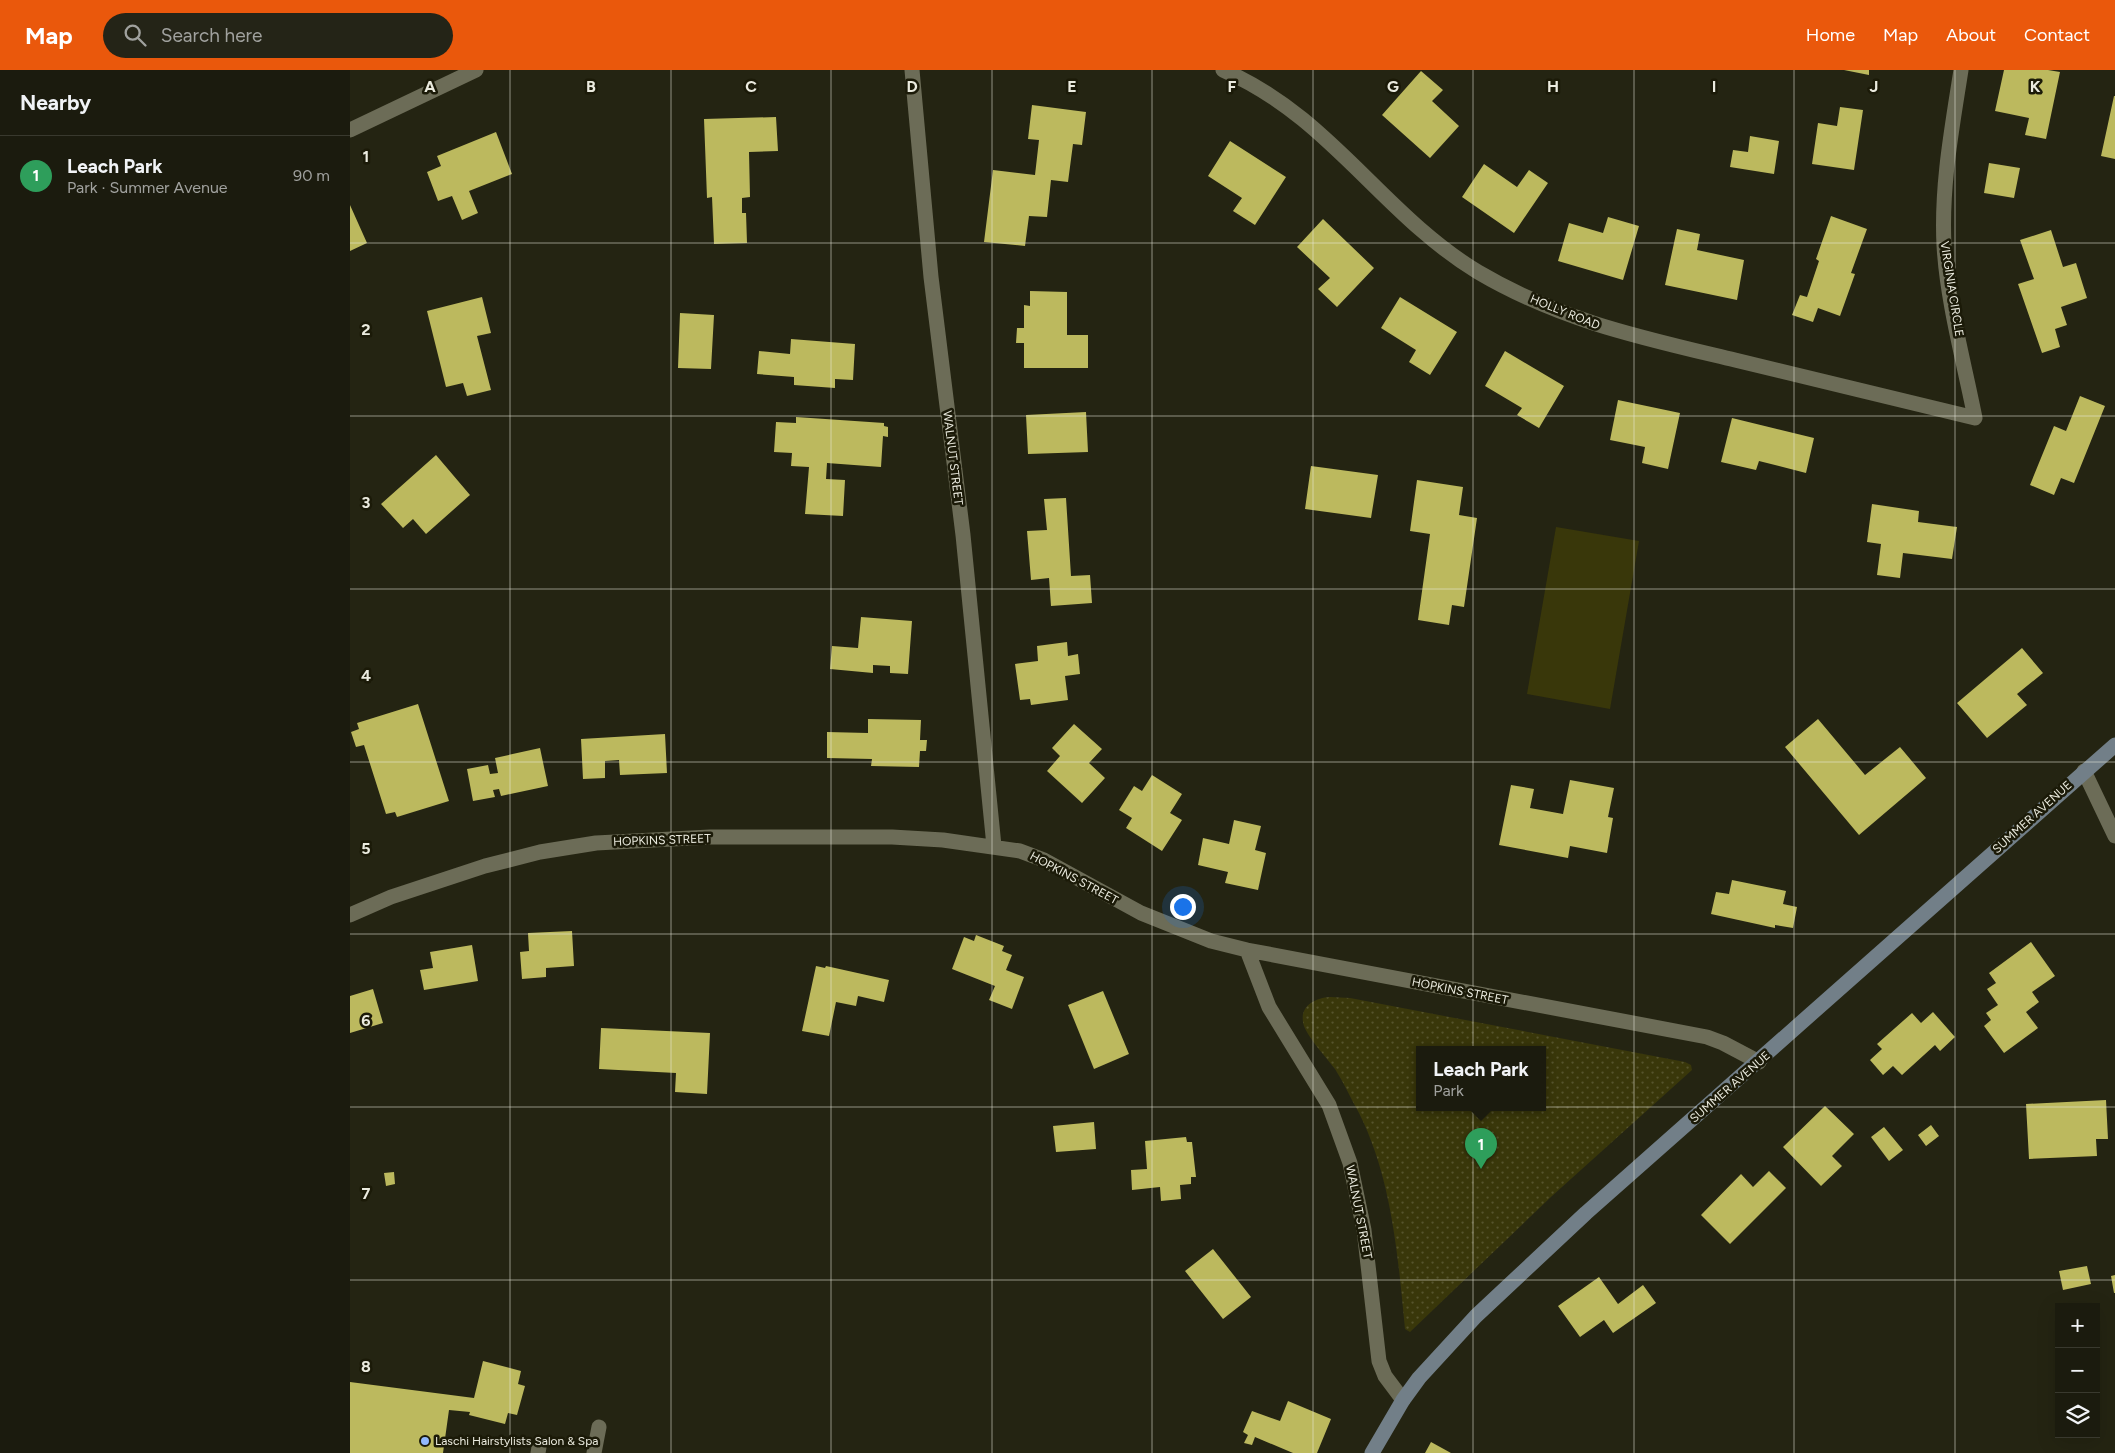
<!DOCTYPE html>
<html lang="en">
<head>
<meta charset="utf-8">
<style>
	body { margin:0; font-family:Figtree,sans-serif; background:#242417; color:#f1f3f6 }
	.controls { position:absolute; right:15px; bottom:15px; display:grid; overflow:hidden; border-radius:0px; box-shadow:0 5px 20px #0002 }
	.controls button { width:45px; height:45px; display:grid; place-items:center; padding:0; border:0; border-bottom:1px solid #39392e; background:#1b1b0e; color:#f1f3f6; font:25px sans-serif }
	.you { position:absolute; left:832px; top:836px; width:18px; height:18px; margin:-12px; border:4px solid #fff; border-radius:50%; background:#1a73e8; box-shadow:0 0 0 8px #1a73e833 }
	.badge { display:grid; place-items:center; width:32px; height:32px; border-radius:50%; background:#ea580c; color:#fff; font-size:16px; font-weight:700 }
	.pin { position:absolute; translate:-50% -41px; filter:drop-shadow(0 1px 2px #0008) }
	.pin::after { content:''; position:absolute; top:26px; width:18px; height:15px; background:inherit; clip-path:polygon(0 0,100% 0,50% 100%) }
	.popup { position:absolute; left:1066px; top:976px; width:130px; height:65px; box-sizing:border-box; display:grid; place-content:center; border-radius:0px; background:#1b1b0e; filter:drop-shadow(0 1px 4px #0005); font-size:16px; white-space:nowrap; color:#a0a19e }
	.popup b { font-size:19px; color:#f1f3f6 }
	.popup::after { content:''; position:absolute; left:50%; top:100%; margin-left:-10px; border:10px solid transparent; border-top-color:#1b1b0e }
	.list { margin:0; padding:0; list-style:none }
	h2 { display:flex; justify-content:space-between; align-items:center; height:65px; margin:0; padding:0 20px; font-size:21px }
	h2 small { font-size:16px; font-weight:400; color:#a0a19e }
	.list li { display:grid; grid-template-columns:32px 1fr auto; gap:15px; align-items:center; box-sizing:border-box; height:80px; padding:0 20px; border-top:1px solid #39392e }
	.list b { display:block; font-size:19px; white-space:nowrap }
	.list p { margin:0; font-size:16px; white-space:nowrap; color:#a0a19e }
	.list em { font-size:16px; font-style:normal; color:#a0a19e }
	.icon { flex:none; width:28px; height:28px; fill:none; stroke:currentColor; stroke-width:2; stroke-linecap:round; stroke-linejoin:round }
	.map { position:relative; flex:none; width:1765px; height:1383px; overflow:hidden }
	header { display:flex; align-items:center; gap:30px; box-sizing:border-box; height:70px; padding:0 25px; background:#ea580c; color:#fff }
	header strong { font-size:24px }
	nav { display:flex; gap:28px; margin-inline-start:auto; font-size:18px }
	.search { width:350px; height:45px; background:#242417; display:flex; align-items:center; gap:12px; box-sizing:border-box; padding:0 18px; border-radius:28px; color:#a0a19e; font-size:19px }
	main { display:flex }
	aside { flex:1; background:#1b1b0e }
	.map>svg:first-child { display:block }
	.grass { fill:url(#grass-dots); fill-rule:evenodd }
	.pitch { fill:#39370a }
	.building { fill:#bcb95e }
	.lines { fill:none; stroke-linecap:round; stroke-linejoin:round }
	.lane { stroke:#6c6c57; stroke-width:15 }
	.street { stroke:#6c6c57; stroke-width:15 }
	.secondary { stroke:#727f88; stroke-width:15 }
	.grid { fill:none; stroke:#ebebdf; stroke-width:1; stroke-opacity:0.55 }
	.poi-dot { fill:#91b8fd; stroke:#1b1a08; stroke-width:2 }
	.labels { text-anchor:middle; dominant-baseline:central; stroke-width:5; stroke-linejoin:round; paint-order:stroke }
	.street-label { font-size:12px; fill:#ebebdf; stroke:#1b1a08 }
	.poi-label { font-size:12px; fill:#ebebdf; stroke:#1b1a08; text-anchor:start }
	.grid-label { font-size:16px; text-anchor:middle; font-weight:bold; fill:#ebebdf; stroke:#1b1a08; stroke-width:5; stroke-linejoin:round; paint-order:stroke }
</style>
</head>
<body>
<header>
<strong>Map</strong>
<div class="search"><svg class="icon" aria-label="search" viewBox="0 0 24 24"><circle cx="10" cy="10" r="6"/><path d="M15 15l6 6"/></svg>Search here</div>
<nav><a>Home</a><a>Map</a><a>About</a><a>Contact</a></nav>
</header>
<main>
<aside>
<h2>Nearby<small></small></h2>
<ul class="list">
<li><span class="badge" style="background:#2e9e5b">1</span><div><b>Leach Park</b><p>Park · Summer Avenue</p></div><em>90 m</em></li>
</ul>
</aside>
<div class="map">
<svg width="1765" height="1383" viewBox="0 0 1765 1383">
	<defs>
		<pattern id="grass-dots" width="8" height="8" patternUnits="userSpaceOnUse" patternTransform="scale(1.25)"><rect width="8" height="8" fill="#39370a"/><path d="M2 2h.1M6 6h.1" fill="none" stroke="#56542d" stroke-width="1.8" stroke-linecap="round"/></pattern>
	</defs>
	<rect width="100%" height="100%" fill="#242412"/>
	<path class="grass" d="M980,927L1000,928L1335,992L1341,995L1342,1000L1202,1126L1060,1262L1055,1259C1048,1187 1042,1109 1009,1043C1001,1029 994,1013 985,999C976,987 959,969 954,956C948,937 964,928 980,927ZM1070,980H1192V1038H1070Z"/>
	<path class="pitch" d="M1206,457L1289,471L1260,639L1177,624Z"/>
	<path class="building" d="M1494,0H1519V5Z
		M1654,0H1698L1710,2L1696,69L1675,65L1679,48L1645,41Z
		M1071,1L1093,20L1082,31L1109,56L1080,88L1032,45Z
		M1764,26H1765V89L1751,86Z
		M682,35L736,42L732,75L723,74L718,112L701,110L697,147L679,146L675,176L634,172L643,100L685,105L689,70L678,69Z
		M1490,37L1513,40L1504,100L1462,94L1468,53L1487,56Z
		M426,47L428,81L399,82L400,127L392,128V143H396L397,173L364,174L362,127L357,128L354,49Z
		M146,62L162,104L119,121L128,143L112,150L102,126L88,131L77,102L91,96L87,86Z
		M1400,66L1429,71L1424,104L1380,97L1383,80L1398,82Z
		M880,71L936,107L905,155L883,141L892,128L858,106Z
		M1639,93L1670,98L1664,128L1634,123Z
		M1134,94L1167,117L1179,100L1198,113L1164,163L1112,127Z
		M0,135L17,173L0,181Z
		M1481,146L1517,159L1501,203L1505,204L1490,246L1468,238L1463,252L1442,245L1450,225L1457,227L1469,191L1466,189Z
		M1258,147L1289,156L1273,210L1208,191L1219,153L1253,163Z
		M973,149L1024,198L987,237L968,219L980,208L947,177Z
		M1327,159L1350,164L1347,180L1394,190L1387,230L1315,215Z
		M1701,160L1713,197L1726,193L1737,228L1711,237L1717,255L1705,259L1710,277L1692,283L1668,214L1684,209L1670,170Z
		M680,221L717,222V265H738V298H674V273H666L667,258H674V235L680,236Z
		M132,227L141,263L127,266L141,320L117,326L113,313L96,317L77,241Z
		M1050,227L1107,262L1080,305L1059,292L1066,280L1031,258Z
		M330,243L364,245L361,299L328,298Z
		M441,269L505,274L503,310L485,309V318L444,315V307L407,304L409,281L440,284Z
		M1155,281L1214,316L1189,358L1167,345L1172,338L1135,316Z
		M1730,326L1755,336L1724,413L1711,408L1704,425L1680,415L1704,356L1716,361Z
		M1268,330L1330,343L1318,399L1292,393L1295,377L1260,370Z
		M736,342L738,382L678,384L676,345Z
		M446,347L534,353V356L538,357V367L533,366L531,397L477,393L476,409L495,410L493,446L455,444L459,397L441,396L442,383L424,382L426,352L446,353Z
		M1382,348L1464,368L1456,403L1409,391L1406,400L1371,392Z
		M86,385L120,425L76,464L63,449L53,458L31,434Z
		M961,396L1028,405L1021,448L955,439Z
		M1067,410L1113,417L1109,445L1127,448L1114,537L1102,535L1099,555L1068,550L1080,464L1060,461Z
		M716,428L721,506L740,505L742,533L701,536L699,508L681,510L677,461L697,460L694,429Z
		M1522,434L1569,441L1568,452L1607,457L1602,489L1553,483L1550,508L1527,505L1531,474L1517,472Z
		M511,547L562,551L558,604L540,603V596L523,595V603L480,599L482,576L508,578Z
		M717,572L718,586L728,584L730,604L715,606L718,630L681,635L680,629L670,630L665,594L688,591L687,576Z
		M1672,578L1693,603L1667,624L1677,635L1637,668L1607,633Z
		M68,634L99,731L47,747L45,742L36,744L14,675L6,677L1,662L9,659L7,653Z
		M518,649L571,650L570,670H577L576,681H570L569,697L521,696L522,689L477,688V662L518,663Z
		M1468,649L1515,705L1550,677L1576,708L1509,765L1435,677Z
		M724,654L752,679L739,693L755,708L732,733L697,701L710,686L702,678Z
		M315,664L317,703L270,705L269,690L255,691V708L233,709L231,669Z
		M190,678L198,716L151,726L149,719L143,720L145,727L123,731L117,699L138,695L140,704L148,703L145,688Z
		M802,705L832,724L820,743L832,750L812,781L776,758L782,748L769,740L784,716L792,721Z
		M1220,710L1264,718L1258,747L1263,748L1257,783L1220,776L1218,788L1149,775L1161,715L1184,719L1180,738L1213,744Z
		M884,750L911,756L905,780L916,783L908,820L875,813L878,802L848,795L853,768L879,774Z
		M1382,810L1436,821L1433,834L1447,837L1443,858L1425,855V858L1361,844L1366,822L1379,824Z
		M222,861L224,896L196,898V907L172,909L170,882L179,881L178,863Z
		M626,865L654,876L652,881L662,885L656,900L674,907L662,939L639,930L645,916L602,899L614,867L624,871Z
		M1681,872L1705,906L1682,922L1689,932L1676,942L1688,958L1654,983L1634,956L1641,950L1636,943L1648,935L1637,919L1646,913L1639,903Z
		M122,875L128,911L74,920L70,900L83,898L80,882Z
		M466,896L475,898L476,896L539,910L534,932L508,926L506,936L486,932L479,966L452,961Z
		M23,919L33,953L0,963V926Z
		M753,921L779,984L744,999L718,935Z
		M1583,942L1605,967L1590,981L1585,975L1552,1005L1543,996L1533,1005L1520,990L1532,979L1527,974L1562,943L1571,953Z
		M251,958L360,963L357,1024L325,1022L326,1003L249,999Z
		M1756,1030L1758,1069H1746L1747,1086L1679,1089L1676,1034Z
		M1475,1036L1504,1064L1482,1086L1492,1096L1471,1116L1433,1077Z
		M744,1052L746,1079L706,1082L703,1056Z
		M1581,1055L1589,1066L1576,1076L1568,1065Z
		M1534,1057L1553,1080L1539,1091L1521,1067Z
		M836,1067L837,1072H842L846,1107H841V1114L830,1115L831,1129L811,1131L810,1117L782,1120L781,1100L797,1099L795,1071Z
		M1419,1101L1436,1118L1380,1174L1351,1145L1391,1104L1403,1117Z
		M44,1102L45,1114L36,1116L34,1103Z
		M863,1179L901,1227L873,1249L835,1201Z
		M1737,1196L1741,1214L1713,1220L1709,1201Z
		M1765,1205V1223H1764L1761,1206Z
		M1249,1207L1268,1234L1293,1215L1306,1233L1263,1263L1254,1250L1230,1267L1208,1236Z
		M133,1291L171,1301L168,1314L175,1316L167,1345L158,1343L155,1354L119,1345L120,1342L99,1340L93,1383H0V1312L124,1328Z
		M938,1331L981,1349L967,1383H943L905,1367L902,1375L894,1373L898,1365L893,1362L902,1341L930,1351Z
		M1081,1372L1101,1383H1075Z"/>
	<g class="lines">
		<path class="lane" d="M188,1383L189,1377
			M244,1383L249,1357"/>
		<path class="street" d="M562,0L581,207L613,465L644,776
			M873,0C980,46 1032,144 1128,202C1211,251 1293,268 1385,290C1465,309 1545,329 1625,348C1614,292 1597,231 1594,175C1591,116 1602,58 1611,0
			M0,60L126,0
			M1734,701L1765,766
			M0,845L41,827L135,796L190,782L246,773L360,767H542L593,770L670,781L694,790L791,843L861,871L897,880L1357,967L1373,973L1409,992
			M897,880L919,937L979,1035L1000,1093L1014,1160L1029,1291L1035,1306L1053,1330"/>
		<path class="secondary" d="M1022,1383L1053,1330L1069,1308L1126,1246L1236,1143L1765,675"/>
	</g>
	<path class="grid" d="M160,0V1383M321,0V1383M481,0V1383M642,0V1383M802,0V1383M963,0V1383M1123,0V1383M1284,0V1383M1444,0V1383M1605,0V1383M0,173H1765M0,346H1765M0,519H1765M0,692H1765M0,864H1765M0,1037H1765M0,1210H1765"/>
	<circle class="poi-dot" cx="75" cy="1371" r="5"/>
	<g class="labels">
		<g class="street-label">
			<text transform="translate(1602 219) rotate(81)">VIRGINIA CIRCLE</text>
			<text transform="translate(1215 242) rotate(22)">HOLLY ROAD</text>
			<text transform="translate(603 388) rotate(83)">WALNUT STREET</text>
			<text transform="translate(1682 747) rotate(-42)">SUMMER AVENUE</text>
			<text transform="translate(312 770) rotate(-2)">HOPKINS STREET</text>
			<text transform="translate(724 808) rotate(28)">HOPKINS STREET</text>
			<text transform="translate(1110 921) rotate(11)">HOPKINS STREET</text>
			<text transform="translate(1380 1017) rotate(-41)">SUMMER AVENUE</text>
			<text transform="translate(1009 1142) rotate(79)">WALNUT STREET</text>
		</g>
		<g class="poi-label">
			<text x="85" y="1371">Laschi Hairstylists Salon &amp; Spa</text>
		</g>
	</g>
	<g class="grid-label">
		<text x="80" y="22">A</text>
		<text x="241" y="22">B</text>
		<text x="401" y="22">C</text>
		<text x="562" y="22">D</text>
		<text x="722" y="22">E</text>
		<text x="882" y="22">F</text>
		<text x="1043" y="22">G</text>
		<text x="1203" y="22">H</text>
		<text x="1364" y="22">I</text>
		<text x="1524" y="22">J</text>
		<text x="1685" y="22">K</text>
		<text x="16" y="92">1</text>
		<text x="16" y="265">2</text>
		<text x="16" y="438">3</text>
		<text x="16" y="611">4</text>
		<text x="16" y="784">5</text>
		<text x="16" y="956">6</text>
		<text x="16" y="1129">7</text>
		<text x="16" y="1302">8</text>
	</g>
</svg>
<div class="controls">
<button>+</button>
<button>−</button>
<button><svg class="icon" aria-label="layers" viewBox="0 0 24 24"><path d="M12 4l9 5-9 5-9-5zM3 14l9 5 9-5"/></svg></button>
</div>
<div class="you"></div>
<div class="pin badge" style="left:1131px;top:1099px;background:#2e9e5b">1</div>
<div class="popup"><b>Leach Park</b>Park</div>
</div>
</main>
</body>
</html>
